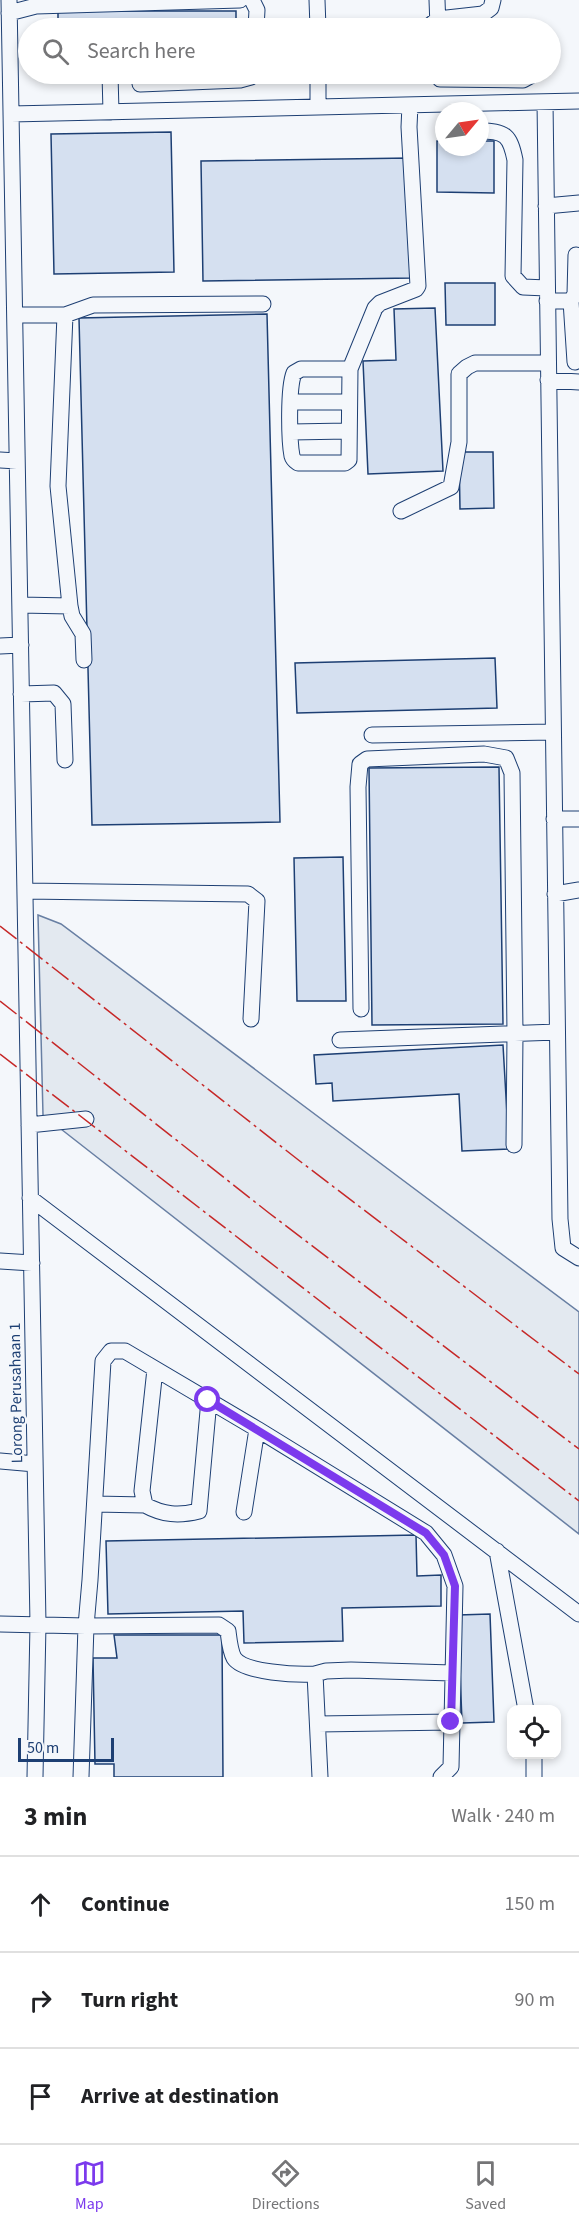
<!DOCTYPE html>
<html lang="en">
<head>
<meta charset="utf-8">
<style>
	body { margin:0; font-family:"Source Sans 3",sans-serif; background:#f2f2f2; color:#202124 }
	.controls { position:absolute; right:18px; bottom:18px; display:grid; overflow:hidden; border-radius:12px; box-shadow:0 3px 9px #0003 }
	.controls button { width:54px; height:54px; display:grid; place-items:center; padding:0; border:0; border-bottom:2px solid #e0e0e0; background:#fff; color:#202124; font:30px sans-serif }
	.compass { position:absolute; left:435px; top:102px; width:54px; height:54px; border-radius:50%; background:#fff; box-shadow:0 3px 9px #0003; rotate:61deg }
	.scale { position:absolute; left:18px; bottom:15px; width:96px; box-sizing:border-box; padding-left:6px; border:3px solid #1d3f73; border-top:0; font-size:16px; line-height:21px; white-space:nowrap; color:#1d3f73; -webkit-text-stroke:4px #f4f7fb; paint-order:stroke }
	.stop { position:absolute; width:18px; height:18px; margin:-14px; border:4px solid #7c3aed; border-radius:50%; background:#fff }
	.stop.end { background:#7c3aed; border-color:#fff; box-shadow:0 2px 6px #0008 }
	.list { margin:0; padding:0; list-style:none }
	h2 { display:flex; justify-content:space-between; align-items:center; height:78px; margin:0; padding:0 24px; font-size:26px }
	h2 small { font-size:20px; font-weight:400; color:#757577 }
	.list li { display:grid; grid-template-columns:39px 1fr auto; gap:18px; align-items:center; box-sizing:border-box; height:96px; padding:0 24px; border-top:2px solid #e0e0e0 }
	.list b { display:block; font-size:22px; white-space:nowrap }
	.list em { font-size:20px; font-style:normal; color:#757577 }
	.icon { flex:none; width:33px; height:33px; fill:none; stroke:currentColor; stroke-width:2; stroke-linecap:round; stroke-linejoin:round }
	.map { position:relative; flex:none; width:579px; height:1777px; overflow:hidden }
	.search { position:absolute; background:#fff; box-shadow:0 3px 9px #0003; left:18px; right:18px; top:18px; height:66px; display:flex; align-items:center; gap:15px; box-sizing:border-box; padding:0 21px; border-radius:33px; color:#757577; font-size:22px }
	.sheet { height:366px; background:#fff }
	nav { display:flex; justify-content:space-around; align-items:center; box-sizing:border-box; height:84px; border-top:2px solid #e0e0e0; background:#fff; font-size:16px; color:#757577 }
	nav a { display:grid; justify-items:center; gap:3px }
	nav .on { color:#7c3aed }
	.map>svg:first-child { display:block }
	.green { fill:#e3e9f0; stroke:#687fa3; stroke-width:1.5 }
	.building { fill:#d5e0f0; stroke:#1d3f73; stroke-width:1.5 }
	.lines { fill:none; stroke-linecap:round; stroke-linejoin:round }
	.minor-casing { stroke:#1d3f73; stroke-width:17 }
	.minor { stroke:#f4f7fb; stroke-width:15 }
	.power { stroke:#c62828; stroke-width:1.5; stroke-dasharray:21 4.5 3 4.5; stroke-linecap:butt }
	.route { stroke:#7c3aed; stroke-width:8 }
	.labels { text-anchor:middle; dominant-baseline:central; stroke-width:4.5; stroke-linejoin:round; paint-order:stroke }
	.street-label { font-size:16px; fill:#1d3f73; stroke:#f4f7fb }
</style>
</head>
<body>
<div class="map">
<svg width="579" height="1777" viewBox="0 0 579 1777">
	<rect width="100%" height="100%" fill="#f4f7fb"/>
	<path class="green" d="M38,915L61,924L579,1312V1534L43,1115Z"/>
	<path class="building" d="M58,11H236V28H58Z
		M171,132L174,272L54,274L51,134Z
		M437,141H444V147H480V141H494V193L437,192Z
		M410,158L413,278L203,281L201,161Z
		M445,283H495V325H446Z
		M435,308L443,471L368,474L363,361L396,360L394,309Z
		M267,314L280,822L92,825L79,318Z
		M459,452H493L494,508L460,509Z
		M495,658L497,708L297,713L295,663Z
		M499,767L503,1024L372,1025L369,768Z
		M343,857L346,1001H297L294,858Z
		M503,1045L509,1149L462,1151L459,1094L333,1101L332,1083L316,1084L314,1055Z
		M416,1535L417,1576L441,1575V1606L342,1608L343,1641L244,1643L243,1611L108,1614L106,1541Z
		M490,1614L494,1722L462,1723L458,1615Z
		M114,1635H222L223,1777H114V1764H95L93,1658H117Z"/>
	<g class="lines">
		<defs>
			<path id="minor" d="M9,0L38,1624L35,1777
				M252,0L257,10L256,28
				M317,0L318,28
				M437,0L438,27
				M9,13L36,6L240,0
				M410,28L428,27L438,19L483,14L491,8L493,0
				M110,74L111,112
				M440,79L523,80L534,74
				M140,84L240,80L251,77L253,74
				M545,102L560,1219L563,1248L579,1258
				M318,107V74
				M11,114L579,101
				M480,131C505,131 510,135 515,160L513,276L523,287L547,288
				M546,206L579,203
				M547,301H571L575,294L576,255
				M571,301L575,362
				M15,315H65
				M350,369H301L294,373C288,388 289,440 292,456C293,460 295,461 298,463H345L349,460L350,369L375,308L380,303L416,289L418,286L409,127L410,105
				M548,380L579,382
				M290,402H349
				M291,432L348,431
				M0,460L17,461
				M401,511L451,487L459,442V374L467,367L475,363H548
				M20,605L70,606L72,616L83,634L84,660
				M70,606L58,486L65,315L93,305L263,304
				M0,646L21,645
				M21,694L54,693L63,704L65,760
				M372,735L553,732
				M554,819H579
				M25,891L248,894L257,901L251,1019
				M555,894L579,890
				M361,1009L358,787L360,764L367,759L484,754L506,758L512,773L515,1034L514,1145
				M340,1040L557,1032
				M29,1125L86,1119
				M30,1198L579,1614
				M0,1261L32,1263
				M155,1369L142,1491L145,1505C163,1515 179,1516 199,1511L209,1400
				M257,1429L426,1533L444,1555L455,1586L451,1767L441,1777
				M0,1461L35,1464
				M95,1504L145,1505
				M497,1551L526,1710
				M0,1624L86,1626L90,1580L103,1361L111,1351H125L257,1429L244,1512
				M315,1674L326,1671L351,1670L452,1673
				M318,1724L451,1722
				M81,1777L86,1626L219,1625L228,1631C229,1639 230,1651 234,1658C244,1673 298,1675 315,1674L320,1777
				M534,1777V1754"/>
		</defs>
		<use href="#minor" class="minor-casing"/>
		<use href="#minor" class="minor"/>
		<path class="power" d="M0,926L301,1162L579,1374
			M0,1001L269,1213L579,1449
			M0,1054L579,1501"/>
	</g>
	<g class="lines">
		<path class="route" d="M208,1400L426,1533L444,1555L455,1586L451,1722"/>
	</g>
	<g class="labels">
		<g class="street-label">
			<text transform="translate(16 1393) rotate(-91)">Lorong Perusahaan 1</text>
		</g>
	</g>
</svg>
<div class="controls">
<button><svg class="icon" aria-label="locate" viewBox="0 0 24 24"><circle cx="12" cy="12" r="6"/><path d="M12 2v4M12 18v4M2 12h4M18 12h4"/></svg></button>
</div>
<svg class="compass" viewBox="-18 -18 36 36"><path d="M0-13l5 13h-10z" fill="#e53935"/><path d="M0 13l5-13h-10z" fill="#757577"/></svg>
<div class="scale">50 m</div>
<div class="stop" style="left:208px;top:1400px"></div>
<div class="stop end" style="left:451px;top:1722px"></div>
<div class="search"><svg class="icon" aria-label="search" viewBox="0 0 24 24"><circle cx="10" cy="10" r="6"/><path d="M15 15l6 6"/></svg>Search here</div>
</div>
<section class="sheet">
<h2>3 min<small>Walk · 240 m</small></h2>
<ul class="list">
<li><svg class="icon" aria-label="ahead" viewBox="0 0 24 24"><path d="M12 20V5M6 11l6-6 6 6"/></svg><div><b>Continue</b></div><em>150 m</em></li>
<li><svg class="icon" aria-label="right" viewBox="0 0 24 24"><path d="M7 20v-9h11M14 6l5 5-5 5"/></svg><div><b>Turn right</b></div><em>90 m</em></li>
<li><svg class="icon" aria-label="arrive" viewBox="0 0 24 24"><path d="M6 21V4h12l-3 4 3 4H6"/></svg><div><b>Arrive at destination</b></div></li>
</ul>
</section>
<nav>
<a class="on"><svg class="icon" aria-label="map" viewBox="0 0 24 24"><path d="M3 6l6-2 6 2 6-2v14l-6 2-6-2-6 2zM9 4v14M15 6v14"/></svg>Map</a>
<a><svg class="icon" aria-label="directions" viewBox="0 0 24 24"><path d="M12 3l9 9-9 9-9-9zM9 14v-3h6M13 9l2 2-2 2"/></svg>Directions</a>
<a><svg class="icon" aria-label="saved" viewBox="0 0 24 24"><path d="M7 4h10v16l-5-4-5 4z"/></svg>Saved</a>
</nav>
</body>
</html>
